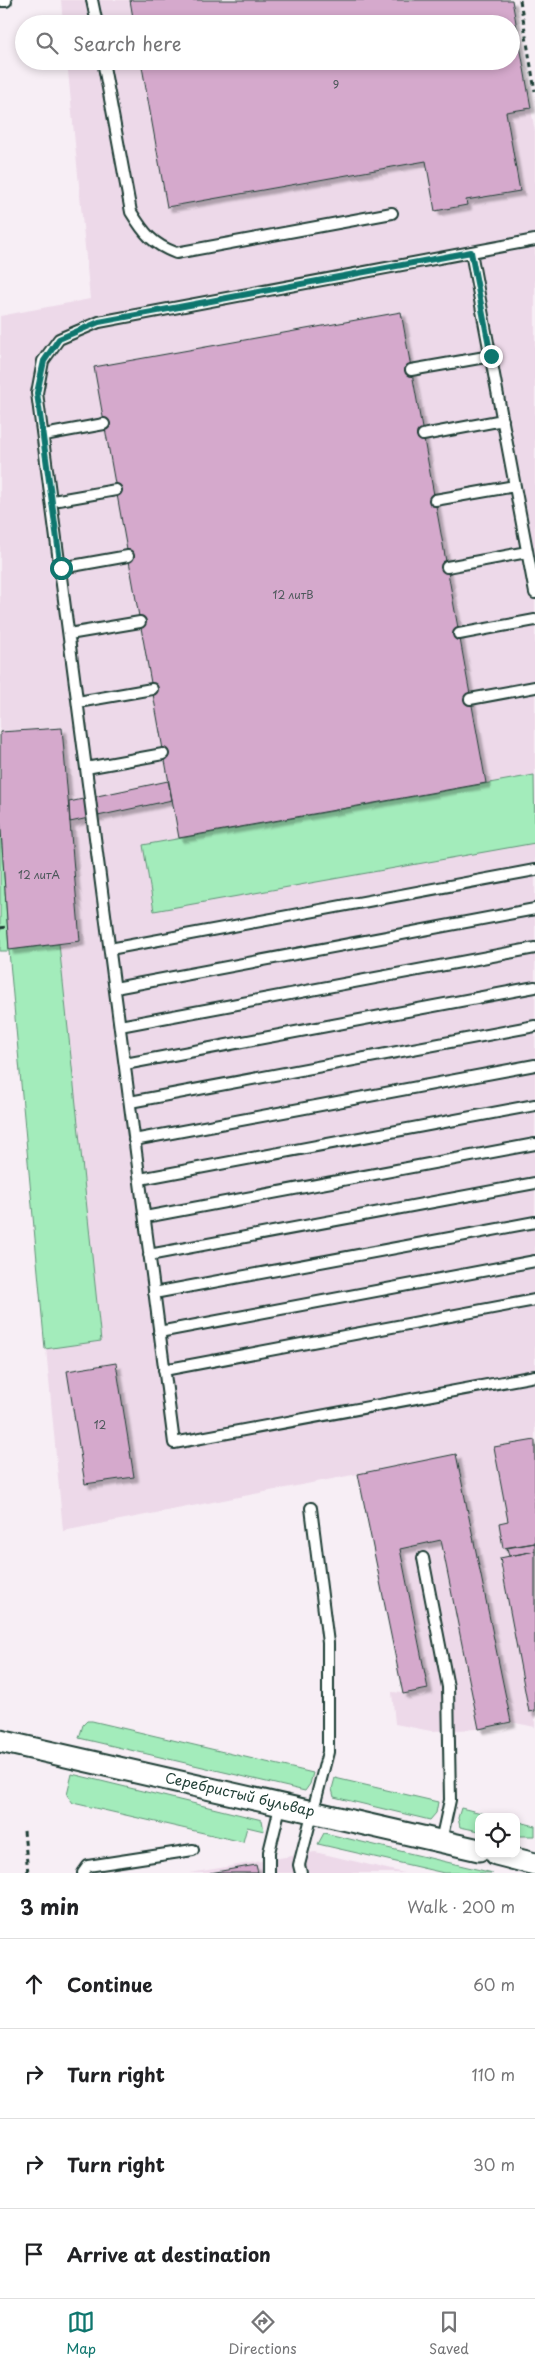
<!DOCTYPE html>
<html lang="en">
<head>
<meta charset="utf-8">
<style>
	body { margin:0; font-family:"Playpen Sans",sans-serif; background:#f2f2f2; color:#202124 }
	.controls { position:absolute; right:15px; bottom:15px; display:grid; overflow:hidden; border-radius:10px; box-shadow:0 2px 8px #0003 }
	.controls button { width:45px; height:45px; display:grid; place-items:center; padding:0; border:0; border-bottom:1px solid #e0e0e0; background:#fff; color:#202124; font:25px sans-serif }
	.stop { position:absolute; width:15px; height:15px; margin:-11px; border:4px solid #0f766e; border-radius:50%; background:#fff }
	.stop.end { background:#0f766e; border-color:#fff; box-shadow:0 1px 5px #0008 }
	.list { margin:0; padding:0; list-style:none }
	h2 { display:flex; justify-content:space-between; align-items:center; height:65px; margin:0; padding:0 20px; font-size:21px }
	h2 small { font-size:16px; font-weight:400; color:#757577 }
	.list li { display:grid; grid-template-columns:32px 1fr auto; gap:15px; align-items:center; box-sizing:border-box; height:90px; padding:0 20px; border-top:1px solid #e0e0e0 }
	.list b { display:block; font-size:19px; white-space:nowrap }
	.list em { font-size:16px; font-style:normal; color:#757577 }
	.icon { flex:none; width:28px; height:28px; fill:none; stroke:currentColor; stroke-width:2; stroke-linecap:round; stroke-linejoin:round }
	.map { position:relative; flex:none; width:535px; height:1873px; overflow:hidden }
	.search { position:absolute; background:#fff; box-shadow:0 2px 8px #0003; left:15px; right:15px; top:15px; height:55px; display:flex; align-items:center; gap:12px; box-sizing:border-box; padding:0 18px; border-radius:28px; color:#757577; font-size:19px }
	.sheet { height:425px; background:#fff }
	nav { display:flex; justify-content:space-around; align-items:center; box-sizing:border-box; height:70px; border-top:1px solid #e0e0e0; background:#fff; font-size:14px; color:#757577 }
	nav a { display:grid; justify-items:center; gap:2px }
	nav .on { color:#0f766e }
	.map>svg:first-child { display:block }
	.built { fill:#edd9e9 }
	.green { fill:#a3ecbb; stroke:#619478 }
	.building { fill:#d5a9cc; stroke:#1f3d34; filter:url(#shadow) }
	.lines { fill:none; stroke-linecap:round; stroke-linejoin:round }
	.lane-casing { stroke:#1f3d34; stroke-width:14 }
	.street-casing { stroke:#1f3d34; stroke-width:25 }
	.path { stroke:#1f3d34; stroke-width:3; stroke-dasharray:5 4; stroke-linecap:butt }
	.lane { stroke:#fff; stroke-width:10 }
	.street { stroke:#fff; stroke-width:21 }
	.route { stroke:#0f766e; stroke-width:6 }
	.labels { text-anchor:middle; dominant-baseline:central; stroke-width:4; stroke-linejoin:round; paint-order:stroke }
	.number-label { font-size:11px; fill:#4c585a }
	.street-label { font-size:14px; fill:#1f3d34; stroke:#fff }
</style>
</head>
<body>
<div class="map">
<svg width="535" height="1873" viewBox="0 0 535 1873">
	<defs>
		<filter id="shadow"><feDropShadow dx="4.5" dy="4.5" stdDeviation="1" flood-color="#0004"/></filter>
	</defs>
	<rect width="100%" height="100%" fill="#f7eef5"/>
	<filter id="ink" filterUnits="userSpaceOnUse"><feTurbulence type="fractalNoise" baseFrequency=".02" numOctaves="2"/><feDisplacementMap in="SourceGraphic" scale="10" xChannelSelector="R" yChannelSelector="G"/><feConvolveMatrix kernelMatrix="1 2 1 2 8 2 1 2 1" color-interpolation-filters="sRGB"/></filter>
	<g filter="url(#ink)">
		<path class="built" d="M61,0H512L535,132V1727L511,1722L479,1729L431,1731L395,1724L392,1692L403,1693L358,1474L63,1531L9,950L0,815V316L90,299L67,61H511V24H63Z
			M315,1852L404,1873H190Z"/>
		<path class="green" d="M534,775L535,843L154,911L143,845Z
			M0,815L9,950L59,944L101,1341L45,1349L9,951H0Z
			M87,1721H92L313,1773L310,1784L305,1791L79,1738L83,1725Z
			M72,1774L262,1820L264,1831L247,1827L243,1842L73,1803L67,1795Z
			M335,1778L438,1802L436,1813L430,1820L334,1797L332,1789Z
			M461,1808L498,1817H479V1831L460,1827L458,1818Z
			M516,1821L535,1826V1836H516Z
			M324,1833L493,1873H444L318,1844Z"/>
		<path class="building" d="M130,0H512L531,108L506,112L520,191L466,200L467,205L435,211L426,161L167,207L141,61H511V24H134Z
			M401,312L486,783L179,838L94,367Z
			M62,728L80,941L9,950L0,815V732Z
			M168,781L172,800L70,822L69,802Z
			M116,1363L134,1477L85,1484L67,1371Z
			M535,1440V1543L503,1548L499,1523L508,1521L494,1447Z
			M456,1454L511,1722L479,1729L441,1540L400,1549L428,1689L403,1694L358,1474Z
			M535,1543V1551L509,1556L507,1548Z
			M535,1551V1711L529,1712L500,1558Z
			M256,1865L258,1873H210Z"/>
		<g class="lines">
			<defs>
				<path id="lane" d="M92,0L97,24
					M0,1H6
					M103,61L131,212C144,233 152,244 176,253L392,213
					M535,240L99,322L59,339L43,361L37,393L174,1443L535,1376
					M471,252L535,593
					M411,370L491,356
					M44,435L104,424
					M423,435L503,420
					M435,500L515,486
					M53,501L116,490
					M447,567L527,552
					M61,568L128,556
					M69,634L140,622
					M459,634L535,620
					M470,699L535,687
					M78,702L152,689
					M86,768L163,754
					M110,949L535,870
					M115,988L535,909
					M120,1026L535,948
					M125,1064L535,987
					M130,1102L535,1026
					M134,1140L535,1065
					M140,1179L535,1105
					M145,1217L535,1144
					M149,1255L535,1183
					M154,1293L535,1222
					M159,1332L535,1261
					M164,1370L535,1300
					M423,1558L448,1687L450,1800L441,1841
					M83,1873L88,1866L193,1850
					M269,1873V1852L281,1803
					M301,1873L299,1865L328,1752V1643L311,1508"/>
				<path id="street" d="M0,1741L479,1850
					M496,1854L535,1864"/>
			</defs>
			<use href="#lane" class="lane-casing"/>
			<use href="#street" class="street-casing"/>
			<path class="path" d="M520,0L535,91
				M0,928L7,927
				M24,1831L28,1873"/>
			<use href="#lane" class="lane"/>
			<use href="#street" class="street"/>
		</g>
	</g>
	<g class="lines" filter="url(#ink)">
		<path class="route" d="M61,568L37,393L44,361L59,339L99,322L471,252L491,356"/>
	</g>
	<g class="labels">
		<g class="number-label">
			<text x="336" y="84">9</text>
			<text x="293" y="594">12 литВ</text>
			<text x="39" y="874">12 литА</text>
			<text x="100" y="1424">12</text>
		</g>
		<g class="street-label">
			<text transform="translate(240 1794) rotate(13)">Серебристый бульвар</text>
		</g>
	</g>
</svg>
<div class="controls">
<button><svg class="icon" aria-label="locate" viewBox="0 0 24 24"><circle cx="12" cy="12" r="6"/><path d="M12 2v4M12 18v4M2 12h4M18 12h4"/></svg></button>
</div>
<div class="stop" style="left:61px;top:568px"></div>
<div class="stop end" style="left:491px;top:356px"></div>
<div class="search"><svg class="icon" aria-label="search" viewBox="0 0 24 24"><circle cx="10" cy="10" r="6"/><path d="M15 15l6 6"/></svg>Search here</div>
</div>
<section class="sheet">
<h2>3 min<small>Walk · 200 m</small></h2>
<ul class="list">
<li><svg class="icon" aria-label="ahead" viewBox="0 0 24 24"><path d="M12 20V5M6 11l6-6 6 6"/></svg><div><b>Continue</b></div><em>60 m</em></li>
<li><svg class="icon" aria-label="right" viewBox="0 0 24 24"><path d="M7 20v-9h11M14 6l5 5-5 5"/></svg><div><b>Turn right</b></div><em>110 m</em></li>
<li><svg class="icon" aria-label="right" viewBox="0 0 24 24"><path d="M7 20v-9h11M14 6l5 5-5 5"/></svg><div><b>Turn right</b></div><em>30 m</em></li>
<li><svg class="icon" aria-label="arrive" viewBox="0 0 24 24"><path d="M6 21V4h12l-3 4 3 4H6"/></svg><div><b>Arrive at destination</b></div></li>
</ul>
</section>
<nav>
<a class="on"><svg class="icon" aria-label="map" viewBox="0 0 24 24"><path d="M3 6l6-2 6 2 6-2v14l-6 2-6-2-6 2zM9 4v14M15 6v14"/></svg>Map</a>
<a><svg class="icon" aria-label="directions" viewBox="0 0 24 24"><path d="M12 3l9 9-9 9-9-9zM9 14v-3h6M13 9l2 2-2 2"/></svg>Directions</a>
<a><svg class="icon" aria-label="saved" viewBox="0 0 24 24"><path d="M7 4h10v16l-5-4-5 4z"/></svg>Saved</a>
</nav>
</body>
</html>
